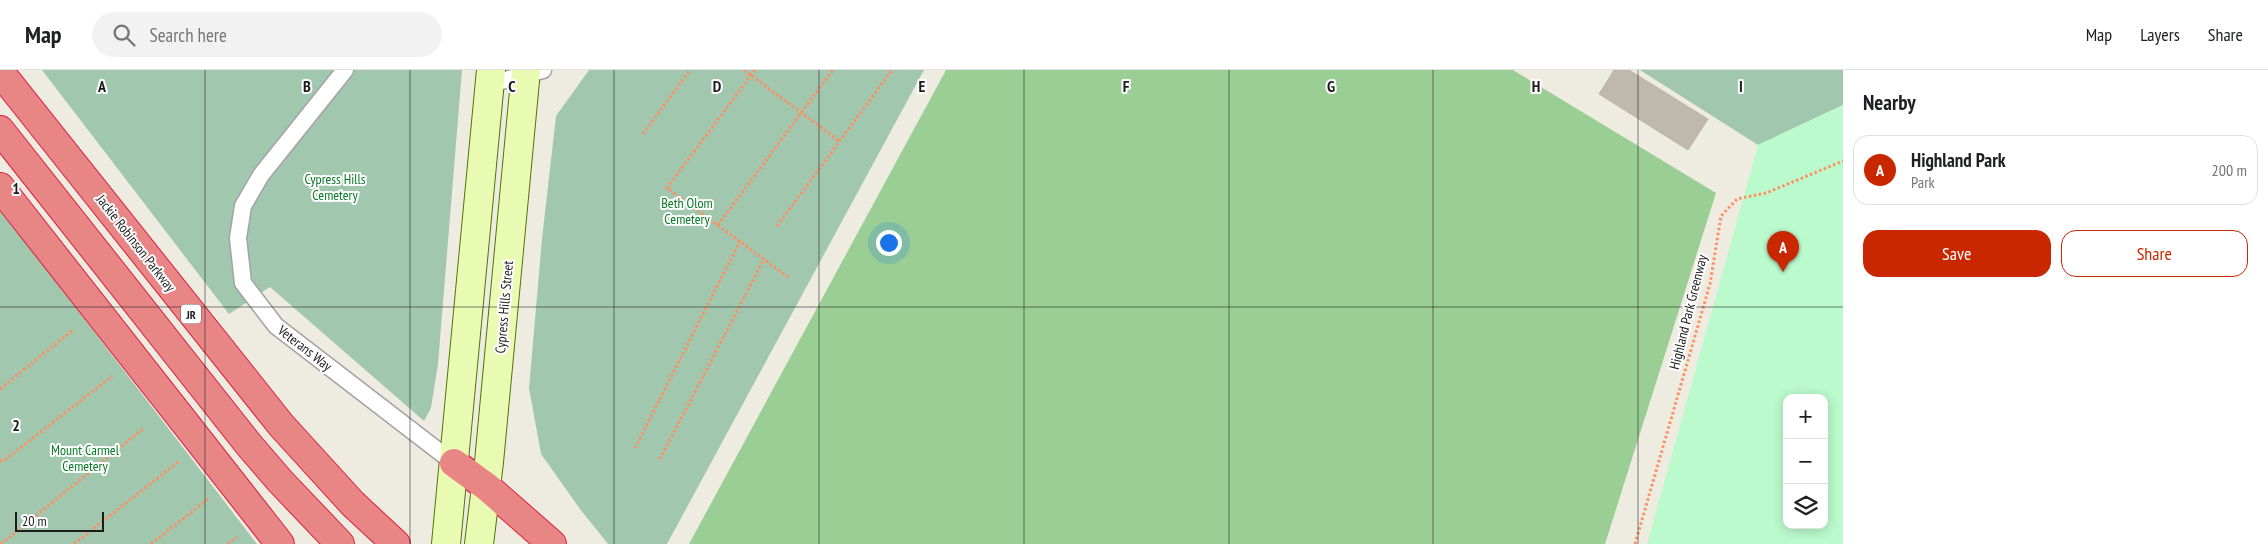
<!DOCTYPE html>
<html lang="en">
<head>
<meta charset="utf-8">
<style>
	body { margin:0; font-family:"PT Sans Narrow",sans-serif; background:#f2f2f2; color:#202124 }
	.controls { position:absolute; right:15px; bottom:15px; display:grid; overflow:hidden; border-radius:10px; box-shadow:0 2px 12px #0003 }
	.controls button { width:45px; height:45px; display:grid; place-items:center; padding:0; border:0; border-bottom:1px solid #e0e0e0; background:#fff; color:#202124; font:25px sans-serif }
	.scale { position:absolute; left:15px; bottom:12px; width:89px; box-sizing:border-box; padding-left:5px; border:2px solid #1c1c1c; border-top:0; font-size:14px; line-height:18px; white-space:nowrap; color:#1c1c1c; -webkit-text-stroke:4px #fff; paint-order:stroke }
	.you { position:absolute; left:888px; top:172px; width:18px; height:18px; margin:-12px; border:4px solid #fff; border-radius:50%; background:#1a73e8; box-shadow:0 0 0 8px #1a73e833 }
	.badge { display:grid; place-items:center; width:32px; height:32px; border-radius:50%; background:#c82700; color:#fff; font-size:16px; font-weight:700 }
	.pin { position:absolute; translate:-50% -41px; filter:drop-shadow(0 1px 2px #0008) }
	.pin::after { content:''; position:absolute; top:26px; width:18px; height:15px; background:inherit; clip-path:polygon(0 0,100% 0,50% 100%) }
	.list { margin:0; padding:0; list-style:none }
	h2 { display:flex; justify-content:space-between; align-items:center; height:65px; margin:0; padding:0 20px; font-size:21px }
	h2 small { font-size:16px; font-weight:400; color:#757577 }
	.list li { display:grid; grid-template-columns:32px 1fr auto; gap:15px; align-items:center; box-sizing:border-box; height:70px; margin:0 10px 10px; padding:0 10px; border:1px solid #e0e0e0; border-radius:15px }
	.list b { display:block; font-size:19px; white-space:nowrap }
	.list p { margin:0; font-size:16px; white-space:nowrap; color:#757577 }
	.list em { font-size:16px; font-style:normal; color:#757577 }
	.actions { display:flex; gap:10px; padding:15px 20px }
	.actions a { flex:1; padding:11px 0; border:1px solid #c82700; border-radius:15px; text-align:center; font-size:18px; color:#c82700 }
	.actions .main { background:#c82700; color:#fff }
	.icon { flex:none; width:28px; height:28px; fill:none; stroke:currentColor; stroke-width:2; stroke-linecap:round; stroke-linejoin:round }
	.map { position:relative; flex:none; width:1843px; height:474px; overflow:hidden }
	header { display:flex; align-items:center; gap:30px; box-sizing:border-box; height:70px; padding:0 25px; background:#fff; border-bottom:1px solid #e0e0e0 }
	header strong { font-size:24px }
	nav { display:flex; gap:28px; margin-inline-start:auto; font-size:18px }
	.search { width:350px; height:45px; background:#f2f2f2; display:flex; align-items:center; gap:12px; box-sizing:border-box; padding:0 18px; border-radius:28px; color:#757577; font-size:19px }
	main { display:flex }
	aside { flex:1; background:#fff }
	.map>svg:first-child { display:block }
	.forest { fill:#9ace94 }
	.cemetery { fill:#a2c7af }
	.park { fill:#bbfacd; fill-rule:evenodd }
	.building { fill:#beb8ad; stroke:#c0b5a3 }
	.lines { fill:none; stroke-linecap:round; stroke-linejoin:round }
	.lane-casing { stroke:#a3a3a3; stroke-width:19 }
	.secondary-casing { stroke:#527402; stroke-width:30 }
	.highway-casing { stroke:#db1f3b; stroke-width:30 }
	.path { stroke:#fd9063; stroke-width:3; stroke-dasharray:2.5 2.5; stroke-linecap:butt }
	.lane { stroke:#fff; stroke-width:16 }
	.secondary { stroke:#e9fbb2; stroke-width:28 }
	.highway { stroke:#e88686; stroke-width:28 }
	.grid { fill:none; stroke:#1c1c1c; stroke-width:1; stroke-opacity:0.55 }
	.labels { text-anchor:middle; dominant-baseline:central; stroke-width:4; stroke-linejoin:round; paint-order:stroke }
	.shield { fill:#fff; stroke:#606060; stroke-width:1 }
	.shield-label { font-size:12px; font-weight:bold; fill:#1c1c1c }
	.park-label { font-size:14px; fill:#097b28; stroke:#fff }
	.street-label { font-size:14px; fill:#1c1c1c; stroke:#fff }
	.grid-label { font-size:16px; text-anchor:middle; font-weight:bold; fill:#1c1c1c; stroke:#fff; stroke-width:4; stroke-linejoin:round; paint-order:stroke }
</style>
</head>
<body>
<header>
<strong>Map</strong>
<div class="search"><svg class="icon" aria-label="search" viewBox="0 0 24 24"><circle cx="10" cy="10" r="6"/><path d="M15 15l6 6"/></svg>Search here</div>
<nav><a>Map</a><a>Layers</a><a>Share</a></nav>
</header>
<main>
<div class="map">
<svg width="1843" height="474" viewBox="0 0 1843 474">
	<rect width="100%" height="100%" fill="#eeece1"/>
	<path class="forest" d="M946,0H1513L1716,123L1605,474H689Z"/>
	<path class="cemetery" d="M42,0H462L438,294L431,338L424,351L270,217L229,244Z
		M589,0H924L667,474H608L580,439L541,384L529,318L542,169L556,46Z
		M1640,0H1843V35L1758,75Z
		M0,139L257,474H0Z"/>
	<path class="park" d="M1843,35V474H1647L1758,75ZM1787,328H1824V455H1787Z"/>
	<path class="building" d="M1614,0H1629L1708,49L1688,80L1599,24Z"/>
	<g class="lines">
		<defs>
			<path id="lane" d="M345,0L261,105L243,136L238,168L243,213L276,256L454,393
				M490,14L543,0"/>
			<path id="secondary" d="M446,474L491,0
				M479,474L489,392L526,0"/>
			<path id="highway" d="M0,2L281,355L353,434L396,474
				M0,60L249,375L280,411L340,474
				M0,117L280,474
				M454,393L487,417L552,474"/>
		</defs>
		<use href="#lane" class="lane-casing"/>
		<use href="#secondary" class="secondary-casing"/>
		<use href="#highway" class="highway-casing"/>
		<path class="path" d="M744,0L839,71
			M755,0L667,118L788,207
			M643,64L690,0
			M718,155L833,0
			M777,156L892,0
			M0,319L74,259
			M635,378L740,171
			M660,389L764,189
			M0,391L5,390L112,306
			M1,474L144,358
			M74,474L178,392
			M151,474L208,429
			M228,474L237,467
			M1635,474L1710,214L1721,146L1737,129L1766,123L1843,91"/>
		<use href="#lane" class="lane"/>
		<use href="#secondary" class="secondary"/>
		<use href="#highway" class="highway"/>
	</g>
	<path class="grid" d="M205,0V474M410,0V474M614,0V474M819,0V474M1024,0V474M1229,0V474M1433,0V474M1638,0V474M0,237H1843"/>
	<g class="labels">
		<rect class="shield" x="181" y="234.5" width="20" height="19" rx="4"/>
		<g class="shield-label">
			<text x="191" y="244">JR</text>
		</g>
		<g class="park-label">
			<text x="335" y="109">Cypress Hills<tspan x="335" dy="16">Cemetery</tspan></text>
			<text x="687" y="133">Beth Olom<tspan x="687" dy="16">Cemetery</tspan></text>
			<text x="85" y="380">Mount Carmel<tspan x="85" dy="16">Cemetery</tspan></text>
		</g>
		<g class="street-label">
			<text transform="translate(136 173) rotate(52)">Jackie Robinson Parkway</text>
			<text transform="translate(504 237) rotate(-85)">Cypress Hills Street</text>
			<text transform="translate(1688 242) rotate(-76)">Highland Park Greenway</text>
			<text transform="translate(305 278) rotate(38)">Veterans Way</text>
		</g>
	</g>
	<g class="grid-label">
		<text x="102" y="22">A</text>
		<text x="307" y="22">B</text>
		<text x="512" y="22">C</text>
		<text x="717" y="22">D</text>
		<text x="922" y="22">E</text>
		<text x="1126" y="22">F</text>
		<text x="1331" y="22">G</text>
		<text x="1536" y="22">H</text>
		<text x="1741" y="22">I</text>
		<text x="16" y="124">1</text>
		<text x="16" y="361">2</text>
	</g>
</svg>
<div class="controls">
<button>+</button>
<button>−</button>
<button><svg class="icon" aria-label="layers" viewBox="0 0 24 24"><path d="M12 4l9 5-9 5-9-5zM3 14l9 5 9-5"/></svg></button>
</div>
<div class="scale">20 m</div>
<div class="you"></div>
<div class="pin badge" style="left:1783px;top:202px">A</div>
</div>
<aside>
<h2>Nearby<small></small></h2>
<ul class="list">
<li><span class="badge">A</span><div><b>Highland Park</b><p>Park</p></div><em>200 m</em></li>
</ul>
<div class="actions"><a class="main">Save</a><a>Share</a></div>
</aside>
</main>
</body>
</html>
